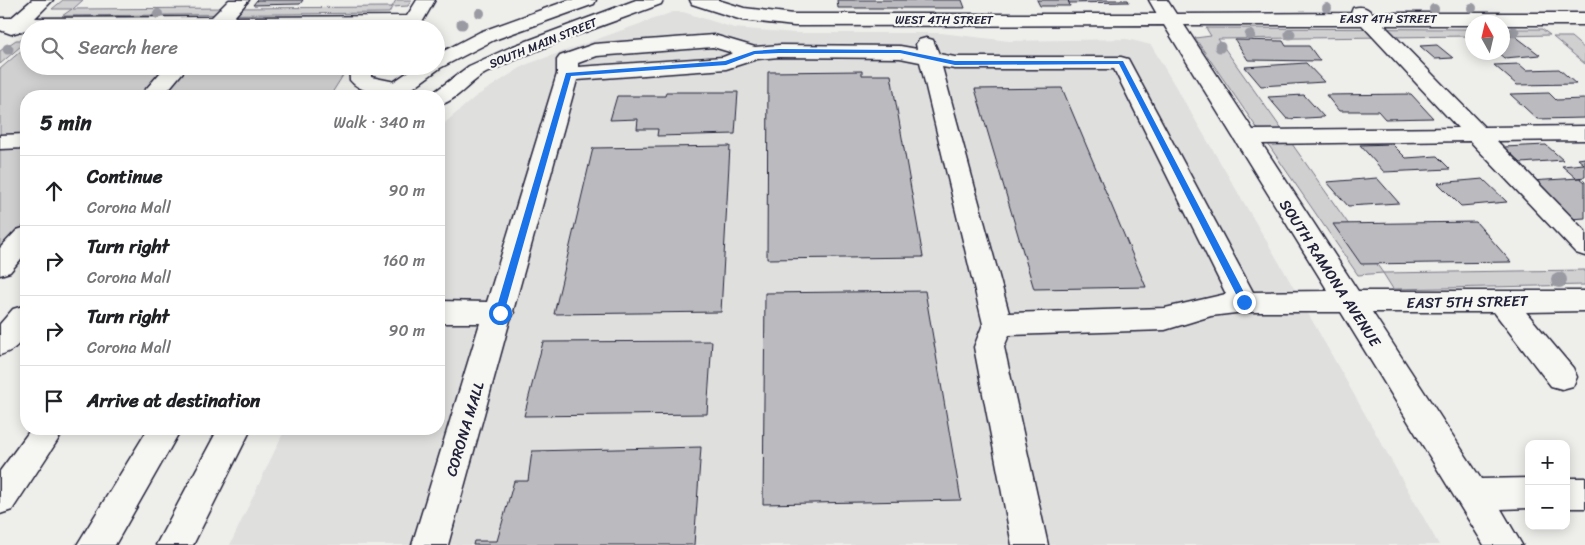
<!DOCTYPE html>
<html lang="en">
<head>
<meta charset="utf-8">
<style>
	body { margin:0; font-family:Sriracha,sans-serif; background:#f2f2f2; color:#202124 }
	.controls { position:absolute; right:15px; bottom:15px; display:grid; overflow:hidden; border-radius:10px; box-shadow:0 2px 12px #0003 }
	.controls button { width:45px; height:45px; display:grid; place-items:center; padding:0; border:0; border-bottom:1px solid #e0e0e0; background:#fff; color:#202124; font:25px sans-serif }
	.compass { position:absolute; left:1465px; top:15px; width:45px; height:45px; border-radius:50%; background:#fff; box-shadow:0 2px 12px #0003; rotate:352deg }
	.stop { position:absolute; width:15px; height:15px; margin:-11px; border:4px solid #1a73e8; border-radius:50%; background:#fff }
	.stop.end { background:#1a73e8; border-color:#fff; box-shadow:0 1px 5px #0008 }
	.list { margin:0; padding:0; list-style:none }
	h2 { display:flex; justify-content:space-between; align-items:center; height:65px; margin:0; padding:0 20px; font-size:21px }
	h2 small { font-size:16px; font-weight:400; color:#757577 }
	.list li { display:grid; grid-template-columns:32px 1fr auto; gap:15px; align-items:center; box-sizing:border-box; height:70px; padding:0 20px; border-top:1px solid #e0e0e0 }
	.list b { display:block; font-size:19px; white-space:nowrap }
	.list p { margin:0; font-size:16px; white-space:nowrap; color:#757577 }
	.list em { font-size:16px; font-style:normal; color:#757577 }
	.icon { flex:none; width:28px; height:28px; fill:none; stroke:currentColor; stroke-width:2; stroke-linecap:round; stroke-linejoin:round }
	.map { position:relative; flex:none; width:1585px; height:545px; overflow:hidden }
	.search { position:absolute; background:#fff; box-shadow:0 2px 12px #0003; left:20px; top:20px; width:425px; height:55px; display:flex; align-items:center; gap:12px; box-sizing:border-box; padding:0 18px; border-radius:28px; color:#757577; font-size:19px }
	.panel { position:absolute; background:#fff; box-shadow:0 2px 12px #0003; left:20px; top:90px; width:425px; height:345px; border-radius:20px }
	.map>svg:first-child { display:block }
	.built { fill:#dfdfde }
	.green { fill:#d0d0d1; stroke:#797986 }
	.building { fill:#bbbbbf; stroke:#22223b }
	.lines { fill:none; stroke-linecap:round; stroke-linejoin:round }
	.minor-casing { stroke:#22223b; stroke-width:3 }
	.major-casing { stroke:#22223b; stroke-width:3 }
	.minor { fill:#f6f6f2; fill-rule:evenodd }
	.major { fill:#f6f6f2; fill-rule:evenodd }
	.tree { fill:#9a9aa3 }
	.route { fill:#1a73e8 }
	.labels { text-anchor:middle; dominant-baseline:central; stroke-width:4.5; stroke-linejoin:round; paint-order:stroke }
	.far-street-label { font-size:12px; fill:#22223b; stroke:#f6f6f2 }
	.street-label { font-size:15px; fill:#22223b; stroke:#f6f6f2 }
</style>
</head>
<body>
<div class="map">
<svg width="1585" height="545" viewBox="0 0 1585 545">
	<rect width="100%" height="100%" fill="#eeeeeb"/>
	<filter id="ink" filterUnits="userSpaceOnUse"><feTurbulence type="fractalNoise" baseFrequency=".02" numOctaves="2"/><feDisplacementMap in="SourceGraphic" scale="10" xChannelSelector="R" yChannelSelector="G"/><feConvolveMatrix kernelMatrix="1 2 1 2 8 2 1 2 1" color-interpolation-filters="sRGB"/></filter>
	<g filter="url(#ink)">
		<path class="built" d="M673,12H683L734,28L795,33H941L1009,41L1127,39L1151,45L1283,269L1439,545H230L285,429H439L440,127L475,97L525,65Z"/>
		<path class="green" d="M63,0H83L73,9L392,7L396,0H412L408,6L392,7L389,13L62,16L72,9H52Z
			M1206,28L1472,29V36L1218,39L1383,273L1585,270V285L1393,289L1383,273L1358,275L1195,38L1211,36Z
			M1502,29H1542L1550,35L1503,36Z
			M1553,37H1571L1585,49V64Z
			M16,40H28L0,64V51Z
			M29,44V66H171L144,96H26V134L0,135V69Z
			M181,66L185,70L347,69L330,96H156Z
			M26,146V228L0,258V147Z"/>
		<path class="building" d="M257,0H303L300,4L253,5Z
			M837,0H962L965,8H838Z
			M1037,0H1068L1070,6H1040Z
			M1068,0H1128L1129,2L1069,3Z
			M1515,36L1540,55L1504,58L1497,52H1502V37Z
			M1235,40L1283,41L1286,46H1309L1320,61L1248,60Z
			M1437,45L1453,58L1435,59L1420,46Z
			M1306,63L1324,82L1261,86L1245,67Z
			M1519,64L1526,70L1559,69L1576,84L1517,85L1494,65Z
			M862,71V75H891L923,257L767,259L768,72Z
			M1062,88L1146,287L1034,289L975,89Z
			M666,92H738L735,134L657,136L658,129H637L638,119L610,120L617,96H665Z
			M1549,93L1556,100L1585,99V118L1537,119L1510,94Z
			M1411,94L1433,118L1385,119L1378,111H1339L1326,95Z
			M1304,95L1324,117L1287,119L1268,97Z
			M1392,144L1406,158L1437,156L1450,169L1384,172L1360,145Z
			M1546,145L1563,160L1521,163L1504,147Z
			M730,146L721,312L554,314L593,148Z
			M1585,158V177L1576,178L1562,166L1584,164L1578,159Z
			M1377,178L1399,203L1348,206L1327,182Z
			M1580,178L1585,182V218L1570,219L1530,181Z
			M1483,179L1507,202L1461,206L1438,183Z
			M1476,222L1511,262L1361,264L1333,224Z
			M925,291L961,500L763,504L765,293Z
			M712,341L707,414L524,416L543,342Z
			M701,447L694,545H473L474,541H497L514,481H528L532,451Z"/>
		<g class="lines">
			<defs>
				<path id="minor" d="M32,0H53L35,18L212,17L229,0H249L234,17L407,16L417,0H435L420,26L413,28L29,29L11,34L0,30V18H11Z
					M690,0H718L744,8L794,14H1157L1149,0H1167L1176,14L1351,13L1353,8C1362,6 1366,7 1372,13H1585V25H1502V22H1472V25H1384L1484,127L1585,126V140L1497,141L1585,231V256L1576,253L1470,141L1262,144L1358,291H1585V311L1526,312L1573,368L1577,377L1573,386L1562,389L1551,386L1494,312H1372L1481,479L1529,478V508L1501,509L1522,545H1484L1341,312H1244L1211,316L1165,330L1009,335L1004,347L1048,545H1012L974,347L983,324L920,62L900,58L779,57L757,59L726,69L577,80L513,311L514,313L510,320L448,545H412L480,323H439V301L487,302L557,74V60L560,56L594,44L714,35L755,47L779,45L900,46L917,49L916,44L919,40L926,38L933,40L939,54L955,57H1121L1128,59L1253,292L1328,291L1164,25L794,26L742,20L692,4ZM1184,25H1362L1458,128L1253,130ZM713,47L733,53L723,57L578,67V63L597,56ZM942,67L955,69H1114L1226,294L1165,308L1009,313Z
					M166,66H188L163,96H140Z
					M349,66H371V77L405,84L408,89L405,94C390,97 359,93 350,80Z
					M26,134V148L0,149V135Z
					M26,227V253L10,272L0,275V248L17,230Z
					M23,306L26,307C26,331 26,347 0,355V324L13,309Z
					M31,429H65L12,510L0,514V471Z
					M1566,478H1585V508H1566Z"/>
				<path id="major" d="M569,0H596L594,4L494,40L440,68L402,96H377L380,91L417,66H436V55L480,32Z
					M636,0H663L661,4C602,26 542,46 486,73C469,82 457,101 439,105V96H429L469,66L511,47Z
					M148,429H181L115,545H77Z
					M218,429H251L193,545H156Z"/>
			</defs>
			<use href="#minor" class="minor-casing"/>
			<use href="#major" class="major-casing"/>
			<use href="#minor" class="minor"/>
			<use href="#major" class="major"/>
		</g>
		<g class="tree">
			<circle cx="1327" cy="8" r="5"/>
			<circle cx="1472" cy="8" r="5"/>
			<circle cx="1434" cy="9" r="5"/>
			<circle cx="480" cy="13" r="5"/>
			<circle cx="158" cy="14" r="5"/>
			<circle cx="462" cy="24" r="5.5"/>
			<circle cx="1514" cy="32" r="5.5"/>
			<circle cx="1290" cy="34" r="5.5"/>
			<circle cx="1250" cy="35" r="5.5"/>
			<circle cx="1220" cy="47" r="5.5"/>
			<circle cx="8" cy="49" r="5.5"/>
			<circle cx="1559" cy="280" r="8"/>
		</g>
	</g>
	<path class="route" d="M779,49L900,50L955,61H1123L1249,302L1244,305L1240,302L1119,64L955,65L900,53H779L755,54L726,65L571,76L504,313L503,315H497L495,313L566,73L725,61L754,51Z"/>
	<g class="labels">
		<g class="far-street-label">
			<text x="1388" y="19">EAST 4TH STREET</text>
			<text x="944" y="20">WEST 4TH STREET</text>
			<text transform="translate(543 43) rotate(-22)">SOUTH MAIN STREET</text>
		</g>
		<g class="street-label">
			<text transform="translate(1330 273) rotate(57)">SOUTH RAMONA AVENUE</text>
			<text transform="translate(1467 302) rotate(-1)">EAST 5TH STREET</text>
			<text transform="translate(465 429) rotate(-73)">CORONA MALL</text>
		</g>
	</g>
</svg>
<div class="controls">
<button>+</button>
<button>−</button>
</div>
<svg class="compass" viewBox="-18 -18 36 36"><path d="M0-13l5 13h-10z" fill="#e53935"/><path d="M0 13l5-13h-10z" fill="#757577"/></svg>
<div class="stop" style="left:500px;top:313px"></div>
<div class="stop end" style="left:1244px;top:302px"></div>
<div class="search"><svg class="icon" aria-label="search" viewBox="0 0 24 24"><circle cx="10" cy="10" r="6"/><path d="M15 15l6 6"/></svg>Search here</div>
<section class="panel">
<h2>5 min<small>Walk · 340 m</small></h2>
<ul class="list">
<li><svg class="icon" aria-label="ahead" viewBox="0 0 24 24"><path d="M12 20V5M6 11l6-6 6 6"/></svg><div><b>Continue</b><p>Corona Mall</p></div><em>90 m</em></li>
<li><svg class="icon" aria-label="right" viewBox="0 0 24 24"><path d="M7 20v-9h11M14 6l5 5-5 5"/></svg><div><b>Turn right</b><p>Corona Mall</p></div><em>160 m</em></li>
<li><svg class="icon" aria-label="right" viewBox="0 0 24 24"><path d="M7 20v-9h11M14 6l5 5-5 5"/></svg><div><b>Turn right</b><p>Corona Mall</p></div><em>90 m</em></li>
<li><svg class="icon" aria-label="arrive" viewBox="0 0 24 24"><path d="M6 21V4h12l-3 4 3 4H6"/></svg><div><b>Arrive at destination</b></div></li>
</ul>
</section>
</div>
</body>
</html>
